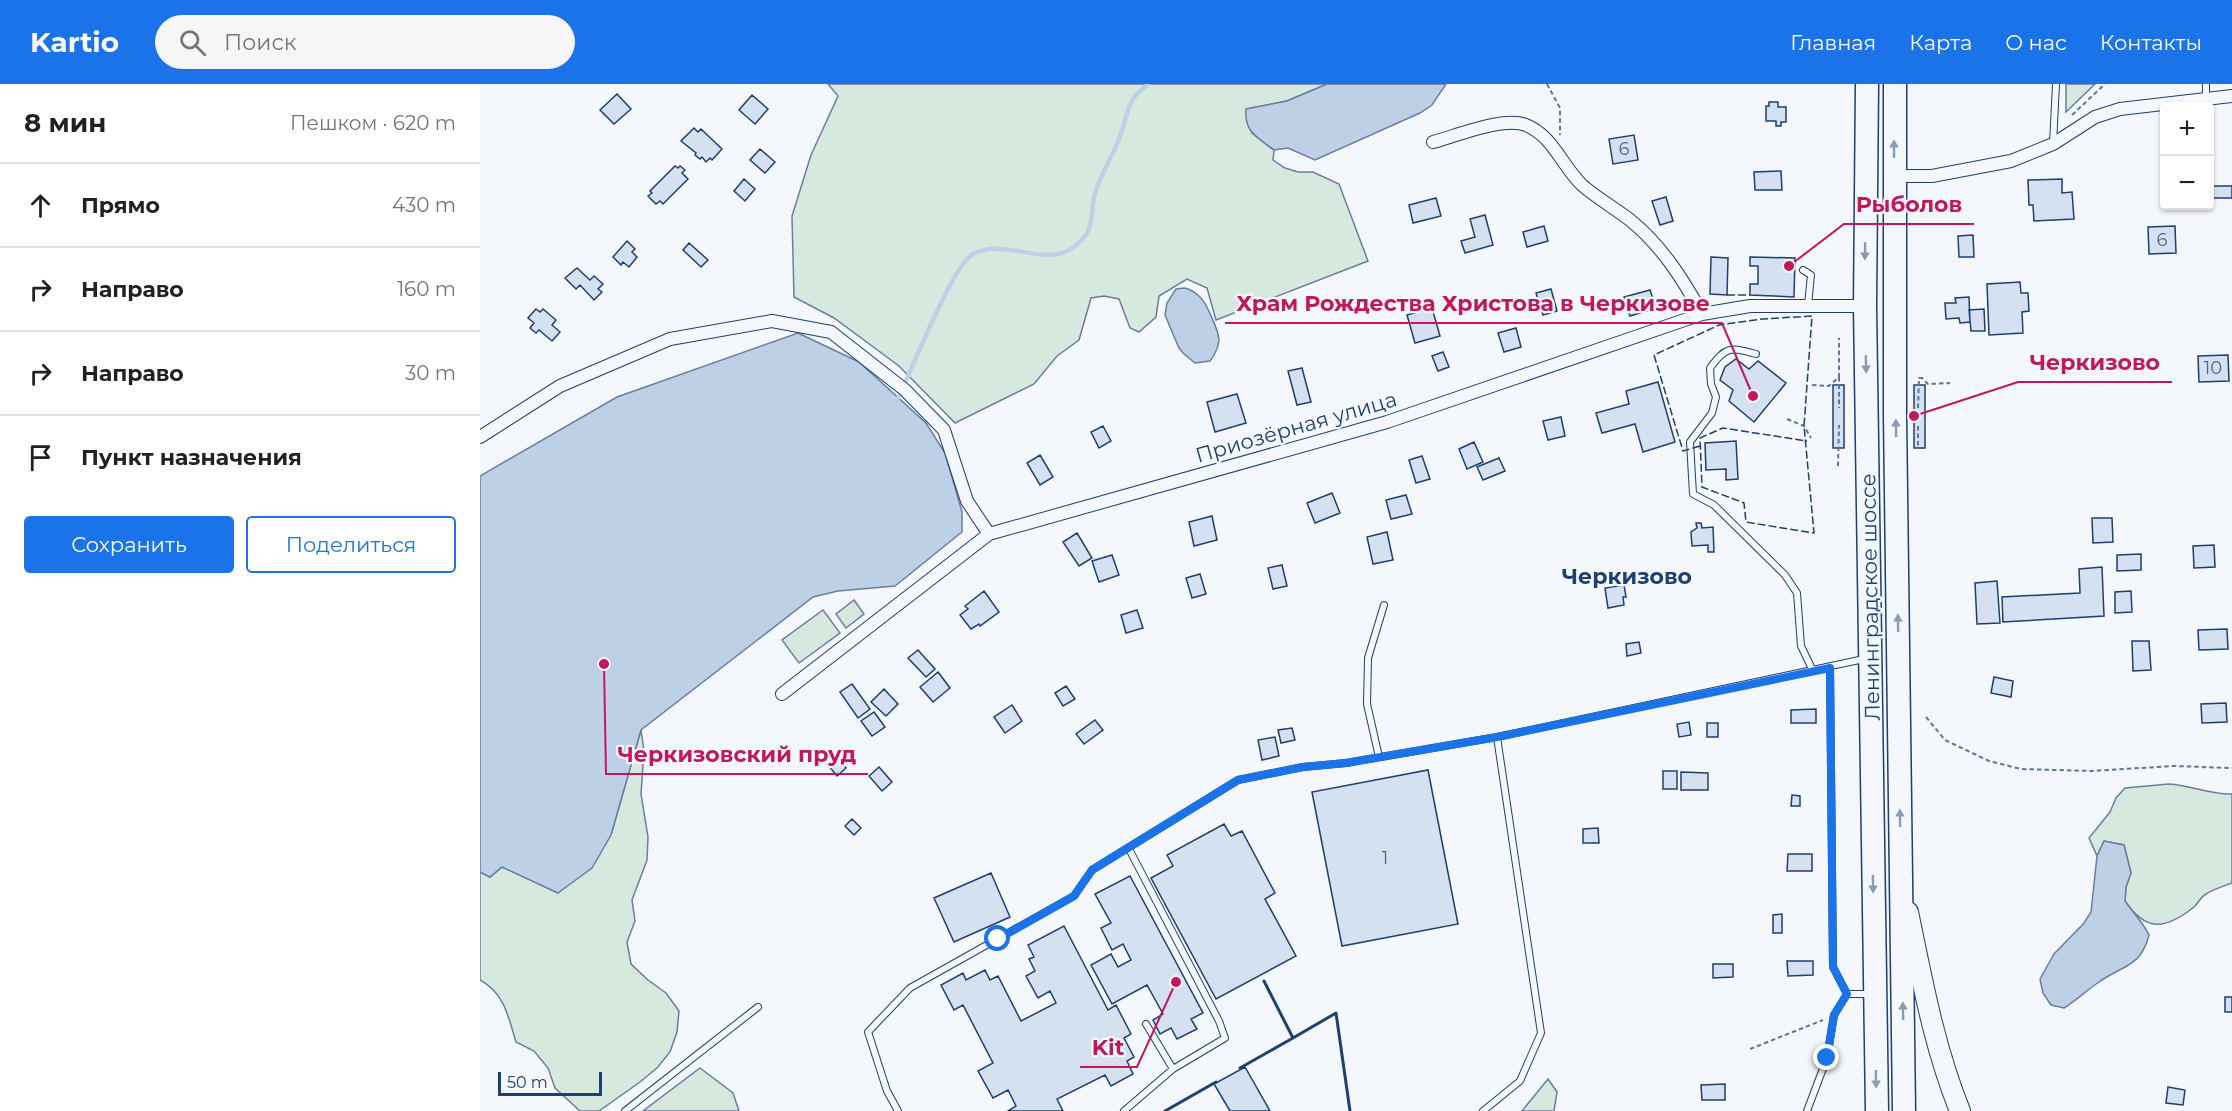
<!DOCTYPE html>
<html lang="ru">
<head>
<meta charset="utf-8">
<style>
	body { margin:0; font-family:Montserrat,sans-serif; background:#f6f6f6; color:#202124 }
	.controls { position:absolute; right:18px; top:18px; display:grid; overflow:hidden; border-radius:6px; box-shadow:0 2px 4px #0004 }
	.controls button { width:54px; height:54px; display:grid; place-items:center; padding:0; border:0; border-bottom:2px solid #e0e0e0; background:#fff; color:#202124; font:30px sans-serif }
	.scale { position:absolute; left:18px; bottom:15px; width:104px; box-sizing:border-box; padding-left:6px; border:3px solid #1d3f73; border-top:0; font-size:16px; line-height:21px; white-space:nowrap; color:#1d3f73; -webkit-text-stroke:4px #f4f7fb; paint-order:stroke }
	.stop { position:absolute; width:18px; height:18px; margin:-14px; border:4px solid #1a73e8; border-radius:50%; background:#fff }
	.stop.end { background:#1a73e8; border-color:#fff; box-shadow:0 2px 6px #0008 }
	.list { margin:0; padding:0; list-style:none }
	h2 { display:flex; justify-content:space-between; align-items:center; height:78px; margin:0; padding:0 24px; font-size:26px }
	h2 small { font-size:20px; font-weight:400; color:#757577 }
	.list li { display:grid; grid-template-columns:39px 1fr auto; gap:18px; align-items:center; box-sizing:border-box; height:84px; padding:0 24px; border-top:2px solid #e0e0e0 }
	.list b { display:block; font-size:22px; white-space:nowrap }
	.list em { font-size:20px; font-style:normal; color:#757577 }
	.actions { display:flex; gap:12px; padding:18px 24px }
	.actions a { flex:1; padding:14px 0; border:2px solid #1a73e8; border-radius:6px; text-align:center; font-size:21px; color:#1a73e8 }
	.actions .main { background:#1a73e8; color:#fff }
	.icon { flex:none; width:33px; height:33px; fill:none; stroke:currentColor; stroke-width:2; stroke-linecap:round; stroke-linejoin:round }
	.map { position:relative; flex:none; width:1752px; height:1027px; overflow:hidden }
	header { display:flex; align-items:center; gap:36px; box-sizing:border-box; height:84px; padding:0 30px; background:#1a73e8; color:#fff }
	header strong { font-size:28px }
	nav { display:flex; gap:33px; margin-inline-start:auto; font-size:21px }
	.search { width:420px; height:54px; background:#f6f6f6; display:flex; align-items:center; gap:15px; box-sizing:border-box; padding:0 21px; border-radius:33px; color:#757577; font-size:22px }
	main { display:flex }
	aside { flex:1; background:#fff }
	.map>svg:first-child { display:block }
	.green { fill:#d7e8df; stroke:#687fa3; stroke-width:1.5 }
	.water { fill:#bed0e5; stroke:#687fa3; stroke-width:1.5 }
	.lines { fill:none; stroke-linecap:round; stroke-linejoin:round }
	.stream { stroke:#bed0e5; stroke-width:4.5 }
	.building { fill:#d5e0f0; stroke:#1d3f73; stroke-width:1.5 }
	.lane-casing { stroke:#1d3f73; stroke-width:8 }
	.street-casing { stroke:#1d3f73; stroke-width:14 }
	.primary-casing { stroke:#1d3f73; stroke-width:22 }
	.highway-casing { stroke:#1d3f73; stroke-width:25 }
	.path { stroke:#5e769c; stroke-width:2; stroke-dasharray:4.5 3; stroke-linecap:butt }
	.lane { stroke:#f4f7fb; stroke-width:6 }
	.street { stroke:#f4f7fb; stroke-width:12 }
	.primary { stroke:#f4f7fb; stroke-width:20 }
	.highway { stroke:#f4f7fb; stroke-width:22 }
	.fence { stroke:#1d3f73; stroke-width:1.5; stroke-dasharray:8 3; stroke-linecap:butt }
	.wall { stroke:#1d3f73; stroke-width:3 }
	.oneway { fill:#889bb7 }
	.route { stroke:#1a73e8; stroke-width:8 }
	.labels { text-anchor:middle; dominant-baseline:central; stroke-width:4.5; stroke-linejoin:round; paint-order:stroke }
	.number-label { font-size:18px; fill:#4b6792 }
	.street-label { font-size:21px; fill:#1d3f73; stroke:#f4f7fb }
	.neighbourhood-label { font-size:22px; font-weight:bold; fill:#1d3f73; stroke:#f4f7fb }
	.leader { fill:none; stroke:#c2185b; stroke-width:2 }
	.callout-dot { fill:#c2185b; stroke:#f4f7fb; stroke-width:2 }
	.callout-label { font-size:22px; text-anchor:middle; font-weight:bold; fill:#c2185b; stroke:#f4f7fb; stroke-width:4.5; stroke-linejoin:round; paint-order:stroke }
</style>
</head>
<body>
<header>
<strong>Kartio</strong>
<div class="search"><svg class="icon" aria-label="search" viewBox="0 0 24 24"><circle cx="10" cy="10" r="6"/><path d="M15 15l6 6"/></svg>Поиск</div>
<nav><a>Главная</a><a>Карта</a><a>О нас</a><a>Контакты</a></nav>
</header>
<main>
<aside>
<h2>8 мин<small>Пешком · 620 m</small></h2>
<ul class="list">
<li><svg class="icon" aria-label="ahead" viewBox="0 0 24 24"><path d="M12 20V5M6 11l6-6 6 6"/></svg><div><b>Прямо</b></div><em>430 m</em></li>
<li><svg class="icon" aria-label="right" viewBox="0 0 24 24"><path d="M7 20v-9h11M14 6l5 5-5 5"/></svg><div><b>Направо</b></div><em>160 m</em></li>
<li><svg class="icon" aria-label="right" viewBox="0 0 24 24"><path d="M7 20v-9h11M14 6l5 5-5 5"/></svg><div><b>Направо</b></div><em>30 m</em></li>
<li><svg class="icon" aria-label="arrive" viewBox="0 0 24 24"><path d="M6 21V4h12l-3 4 3 4H6"/></svg><div><b>Пункт назначения</b></div></li>
</ul>
<div class="actions"><a class="main">Сохранить</a><a>Поделиться</a></div>
</aside>
<div class="map">
<svg width="1752" height="1027" viewBox="0 0 1752 1027">
	<rect width="100%" height="100%" fill="#f4f7fb"/>
	<path class="green" d="M348,0H847L807,17L767,25L772,49L794,66L793,76L805,84L818,88H833L859,100L888,177L736,236L727,204L707,195L679,212L676,233L659,248L650,244L639,215L624,212L611,214L599,256L577,272L554,300L475,339L419,282L354,234L314,213L312,132L331,71L358,12Z
		M1586,0H1615L1586,28Z
		M374,516L384,530L366,544L356,530Z
		M343,526L360,549L319,579L302,556Z
		M161,646L164,667L161,710L168,753L167,776L152,816L155,837L147,858L151,880L168,896L186,909L199,927L197,948L190,968L177,984L160,998L119,1027H100L75,1004L68,984L54,967L36,958C28,932 25,910 0,896V788L10,793L22,783L78,809L131,751Z
		M1689,700C1710,701 1731,711 1752,710V799C1744,802 1734,805 1726,810C1721,813 1718,819 1714,823C1685,846 1666,848 1645,817L1646,803L1651,789L1644,761L1624,757L1617,772L1609,754L1630,728L1636,714L1645,704Z
		M220,984L253,1009L259,1027H163Z
		M1068,995L1077,1008L1074,1027H1042Z"/>
	<path class="water" d="M847,0H966L952,21L940,29L835,76L808,64L794,66C777,53 764,48 766,25L807,17Z
		M704,204C710,205 715,208 720,213C726,218 739,248 739,256C738,264 734,272 730,277L715,279L704,270L699,264L685,231L687,219L696,205Z
		M318,249L379,278L446,339L465,369L482,428V448L415,502L358,507L333,513L161,646L131,751L112,784L78,809L22,783L10,793L0,788V392L137,313Z
		M1624,757L1644,761L1651,789L1646,803L1645,817C1653,829 1663,838 1669,851C1661,883 1643,881 1619,898C1607,906 1597,916 1584,924L1571,921L1563,909L1560,895L1574,870L1604,839L1611,828L1617,772Z"/>
	<g class="lines">
		<path class="stream" d="M418,314C431,288 473,180 493,170C531,150 575,196 607,149C614,138 611,121 615,109C621,90 632,73 639,55C645,42 646,23 655,12C658,8 664,4 668,0"/>
	</g>
	<path class="building" d="M137,10L151,25L134,40L120,26Z
		M272,11L288,25L275,40L259,26Z
		M1289,18H1298V23H1306V38H1301V42H1296V37H1286V22H1289Z
		M214,44L218,48L221,45L242,65L232,76L230,74L226,78L222,73L220,75L215,71L216,69L201,57Z
		M1154,51L1158,76L1133,80L1129,55Z
		M280,65L295,78L285,89L270,76Z
		M195,82L198,84L200,82L205,86L202,89L208,95L183,120L180,117L176,120L168,112L172,109L170,107Z
		M1301,87L1302,106H1275L1274,88Z
		M264,95L275,105L265,117L254,107Z
		M1582,95V109L1592,108L1594,135L1554,137L1553,121H1549L1548,96Z
		M1732,102H1752V114H1732Z
		M1186,113L1193,137L1180,141L1172,117Z
		M956,114L961,132L933,139L929,121Z
		M1005,131L1013,161L985,169L981,157L995,153L990,135Z
		M1064,142L1068,157L1047,163L1043,148Z
		M1695,142L1696,169L1669,170L1668,143Z
		M1493,151L1494,173H1479L1478,152Z
		M147,157L155,165L152,168L157,173L149,183L143,178L141,181L133,173Z
		M209,159L228,176L221,183L203,166Z
		M1231,173L1248,174L1247,211L1230,210Z
		M1270,173L1315,174L1314,213L1270,211V200H1278V182H1270Z
		M97,184L110,196L114,192L123,200L118,205L122,208L114,216L100,201L96,205L85,194Z
		M1540,198L1541,209H1548L1549,227L1542,228L1543,249L1509,251L1507,200Z
		M1071,205L1077,227L1063,231L1056,209Z
		M1170,206L1176,224L1150,232L1144,213Z
		M1489,213L1490,238L1480,239L1479,234L1466,235L1465,219H1476L1475,214Z
		M952,224L960,252L935,259L927,231Z
		M56,225L60,228L63,225L76,236L72,241L80,248L72,257L59,246L56,249L50,244L54,239L48,234Z
		M1504,225L1505,247H1491L1489,226Z
		M1036,244L1041,263L1024,268L1018,249Z
		M963,268L969,283L958,287L952,272Z
		M1748,271L1749,297L1719,298L1718,272Z
		M1256,275L1269,285L1278,277L1306,299L1274,338L1249,317L1253,306L1240,296L1245,283Z
		M822,284L831,318L817,321L808,287Z
		M1178,298L1195,358L1163,368L1155,340L1122,349L1116,329L1149,320L1146,307Z
		M1353,301H1364V364H1353Z
		M1434,301H1445V364H1434Z
		M757,310L766,339L735,348L727,318Z
		M1081,333L1085,352L1068,356L1063,337Z
		M623,342L631,357L619,364L611,348Z
		M1256,357L1258,395L1246,396V385L1226,386L1225,359Z
		M994,358L1003,378L987,385L979,365Z
		M560,371L573,393L560,401L547,379Z
		M942,372L950,395L936,399L929,376Z
		M1019,374L1025,387L1003,396L997,383Z
		M852,409L860,429L835,439L827,419Z
		M926,411L932,430L911,435L906,416Z
		M732,432L737,456L714,462L709,438Z
		M1612,434H1632L1633,458L1613,459Z
		M1216,439H1221L1222,444L1233,443L1234,468H1228V461L1212,462L1211,448L1217,444Z
		M907,448L913,476L893,480L887,453Z
		M597,449L612,474L599,482L583,458Z
		M1734,461L1735,483L1714,484L1713,462Z
		M1661,470V486L1637,487V471Z
		M632,471L639,491L619,498L612,477Z
		M802,481L807,502L793,505L788,484Z
		M1622,483L1624,532L1523,538L1522,513L1600,509L1599,485Z
		M720,490L726,510L712,514L706,494Z
		M1517,497L1520,539L1497,540L1495,499Z
		M1144,501L1146,513H1143L1144,521L1128,524L1125,504Z
		M504,507L519,528L500,542L499,540L491,545L480,531L488,525L485,522Z
		M1651,507L1652,528L1635,529V508Z
		M657,526L663,544L646,549L641,531Z
		M1747,545L1748,565L1719,566L1718,546Z
		M1652,557H1669L1671,586L1653,587Z
		M1159,558L1161,569L1147,572L1146,560Z
		M438,566L455,585L446,593L428,574Z
		M458,588L470,604L453,618L440,603Z
		M1514,593L1533,597L1531,613L1511,609Z
		M372,600L390,625L378,634L360,608Z
		M586,602L595,615L583,622L575,609Z
		M404,605L418,620L406,632L391,618Z
		M1746,619L1747,638L1722,639L1721,620Z
		M532,621L542,637L525,649L514,633Z
		M1336,625V639H1311V626Z
		M394,628L405,643L392,652L381,637Z
		M615,636L623,646L604,660L596,650Z
		M1209,638L1211,651L1199,653L1197,640Z
		M1227,639H1238V653H1227Z
		M812,644L815,656L801,659L798,646Z
		M795,653L799,672L782,676L778,656Z
		M357,673L366,684L357,692L348,681Z
		M399,683L412,698L402,707L389,692Z
		M948,686L978,840L862,862L832,708Z
		M1183,687H1197V705H1183Z
		M1201,688L1228,689V706H1201Z
		M1312,711L1320,712V722H1311Z
		M372,735L381,744L374,751L365,742Z
		M744,740L751,752L762,747L795,809L785,815L816,872L736,915L671,794L693,782L687,771Z
		M1118,744L1119,759H1103V745Z
		M1308,770H1332V787H1307Z
		M511,789L530,833L474,858L454,814Z
		M650,792L723,929L711,935L717,945L697,955L691,944L680,950L673,936L683,930L667,901L632,920L611,881L631,870L638,883L651,876L643,860L632,866L621,844L631,839L615,810Z
		M1302,830V849H1293V831Z
		M584,842L628,926L636,921L651,950L644,954L654,973L647,977L653,990L631,1002L625,991L577,1015L583,1027H528L536,1022L528,1006L513,1014L498,987L513,979L483,921L474,926L461,901L483,889L486,896L505,886L510,896L518,892L541,937L576,919L570,907L558,914L546,892L555,887L549,875L554,873L548,861Z
		M1307,877H1333V891L1308,892Z
		M1233,880H1253V893L1233,894Z
		M1745,913H1752V928H1745Z
		M765,983L790,1027H750L734,1000Z
		M1245,1000V1016H1222L1221,1001Z
		M1688,1003L1705,1006L1703,1021L1686,1019Z"/>
	<g class="lines">
		<defs>
			<path id="lane" d="M1726,15V0
				M1573,60L1576,0
				M1323,186L1331,191L1328,221
				M1276,270C1250,263 1246,262 1230,284L1231,300L1236,313L1232,329L1210,358L1213,410L1234,421L1305,491L1317,509L1321,562L1333,587
				M1350,584L1353,883L1367,910
				M899,673L887,620L888,574L904,521
				M649,765L739,937L745,954L693,985L666,940
				M145,1027L278,923
				M418,1027L407,1007L388,948L430,904L594,812L612,786L758,696L823,683L866,679L1017,653L1384,575
				M644,1027L693,985
				M1003,1027L1040,997L1061,949L1017,653
				M1327,1027L1347,974L1354,931L1367,910H1391"/>
			<path id="street" d="M953,58C976,52 1024,32 1046,41C1073,52 1082,82 1102,101C1114,112 1136,125 1150,136C1181,161 1203,195 1222,230
				M1414,92H1452L1531,77L1573,60L1615,33L1640,25L1752,12
				M0,353L80,302L190,255L292,237L351,248L425,306L464,346L487,417L509,450
				M302,610L509,450L907,338L1222,230L1270,222H1385"/>
			<path id="primary" d="M1428,828C1442,895 1454,963 1480,1027"/>
			<path id="highway" d="M1387,0L1385,222L1397,1027
				M1415,0V331L1424,1027"/>
		</defs>
		<use href="#lane" class="lane-casing"/>
		<use href="#street" class="street-casing"/>
		<use href="#primary" class="primary-casing"/>
		<use href="#highway" class="highway-casing"/>
		<path class="path" d="M1067,0L1080,24V51
			M1592,31L1625,0
			M1359,293V324
			M1332,301L1349,302L1359,293V254
			M1438,324L1439,294H1442L1448,300L1470,299
			M1307,335L1324,342L1331,354
			M1438,342V364
			M1358,382L1359,341
			M1446,633L1465,656L1509,677L1541,685L1611,687L1693,682L1752,684
			M1270,965L1343,936"/>
		<use href="#lane" class="lane"/>
		<use href="#street" class="street"/>
		<use href="#primary" class="primary"/>
		<use href="#highway" class="highway"/>
		<path class="fence" d="M1247,211H1270
			M1220,362L1203,367L1174,271L1239,241L1282,235L1332,232L1324,342L1334,449L1266,438L1264,419L1222,403L1220,354L1243,344L1327,357"/>
		<path class="wall" d="M813,954L856,929L870,1027
			M760,984L813,954L784,897
			M685,1027L736,998"/>
	</g>
	<defs><path id="oneway-solid" d="M-6-.8H1V-3.2L6.5 0L1 3.2V.8H-6Z" transform="scale(1.5)"/></defs>
	<g class="oneway">
		<use href="#oneway-solid" transform="translate(1414 65) rotate(-90)"/>
		<use href="#oneway-solid" transform="translate(1385 167) rotate(91)"/>
		<use href="#oneway-solid" transform="translate(1386 280) rotate(89)"/>
		<use href="#oneway-solid" transform="translate(1416 344) rotate(-91)"/>
		<use href="#oneway-solid" transform="translate(1418 539) rotate(-91)"/>
		<use href="#oneway-solid" transform="translate(1420 734) rotate(-91)"/>
		<use href="#oneway-solid" transform="translate(1393 800) rotate(89)"/>
		<use href="#oneway-solid" transform="translate(1423 927) rotate(-91)"/>
		<use href="#oneway-solid" transform="translate(1396 995) rotate(89)"/>
	</g>
	<g class="lines">
		<path class="route" d="M518,855L594,812L612,786L758,696L823,683L866,679L1017,653L1350,584L1353,883L1367,910L1354,931L1347,974"/>
	</g>
	<g class="labels">
		<g class="number-label">
			<text x="1144" y="65">6</text>
			<text x="1682" y="156">6</text>
			<text x="1733" y="284">10</text>
			<text x="905" y="774">1</text>
		</g>
		<g class="street-label">
			<text transform="translate(816 343) rotate(-16)">Приозёрная улица</text>
			<text transform="translate(1390 513) rotate(-91)">Ленинградское шоссе</text>
		</g>
		<g class="neighbourhood-label">
			<text x="1147" y="492">Черкизово</text>
		</g>
	</g>
	<path class="leader" d="M1309 182L1364 140H1494M1273 312L1242 239H745M1434 332L1538 298H1692M124 580L126 690H388M696 898L657 983H600"/>
	<g class="callout-dot">
		<circle cx="1309" cy="182" r="6"/>
		<circle cx="1273" cy="312" r="6"/>
		<circle cx="1434" cy="332" r="6"/>
		<circle cx="124" cy="580" r="6"/>
		<circle cx="696" cy="898" r="6"/>
	</g>
	<g class="callout-label">
		<text x="1429" y="128">Рыболов</text>
		<text x="993" y="227">Храм Рождества Христова в Черкизове</text>
		<text x="1615" y="286">Черкизово</text>
		<text x="257" y="678">Черкизовский пруд</text>
		<text x="628" y="971">Kit</text>
	</g>
</svg>
<div class="controls">
<button>+</button>
<button>−</button>
</div>
<div class="scale">50 m</div>
<div class="stop" style="left:518px;top:855px"></div>
<div class="stop end" style="left:1347px;top:974px"></div>
</div>
</main>
</body>
</html>
